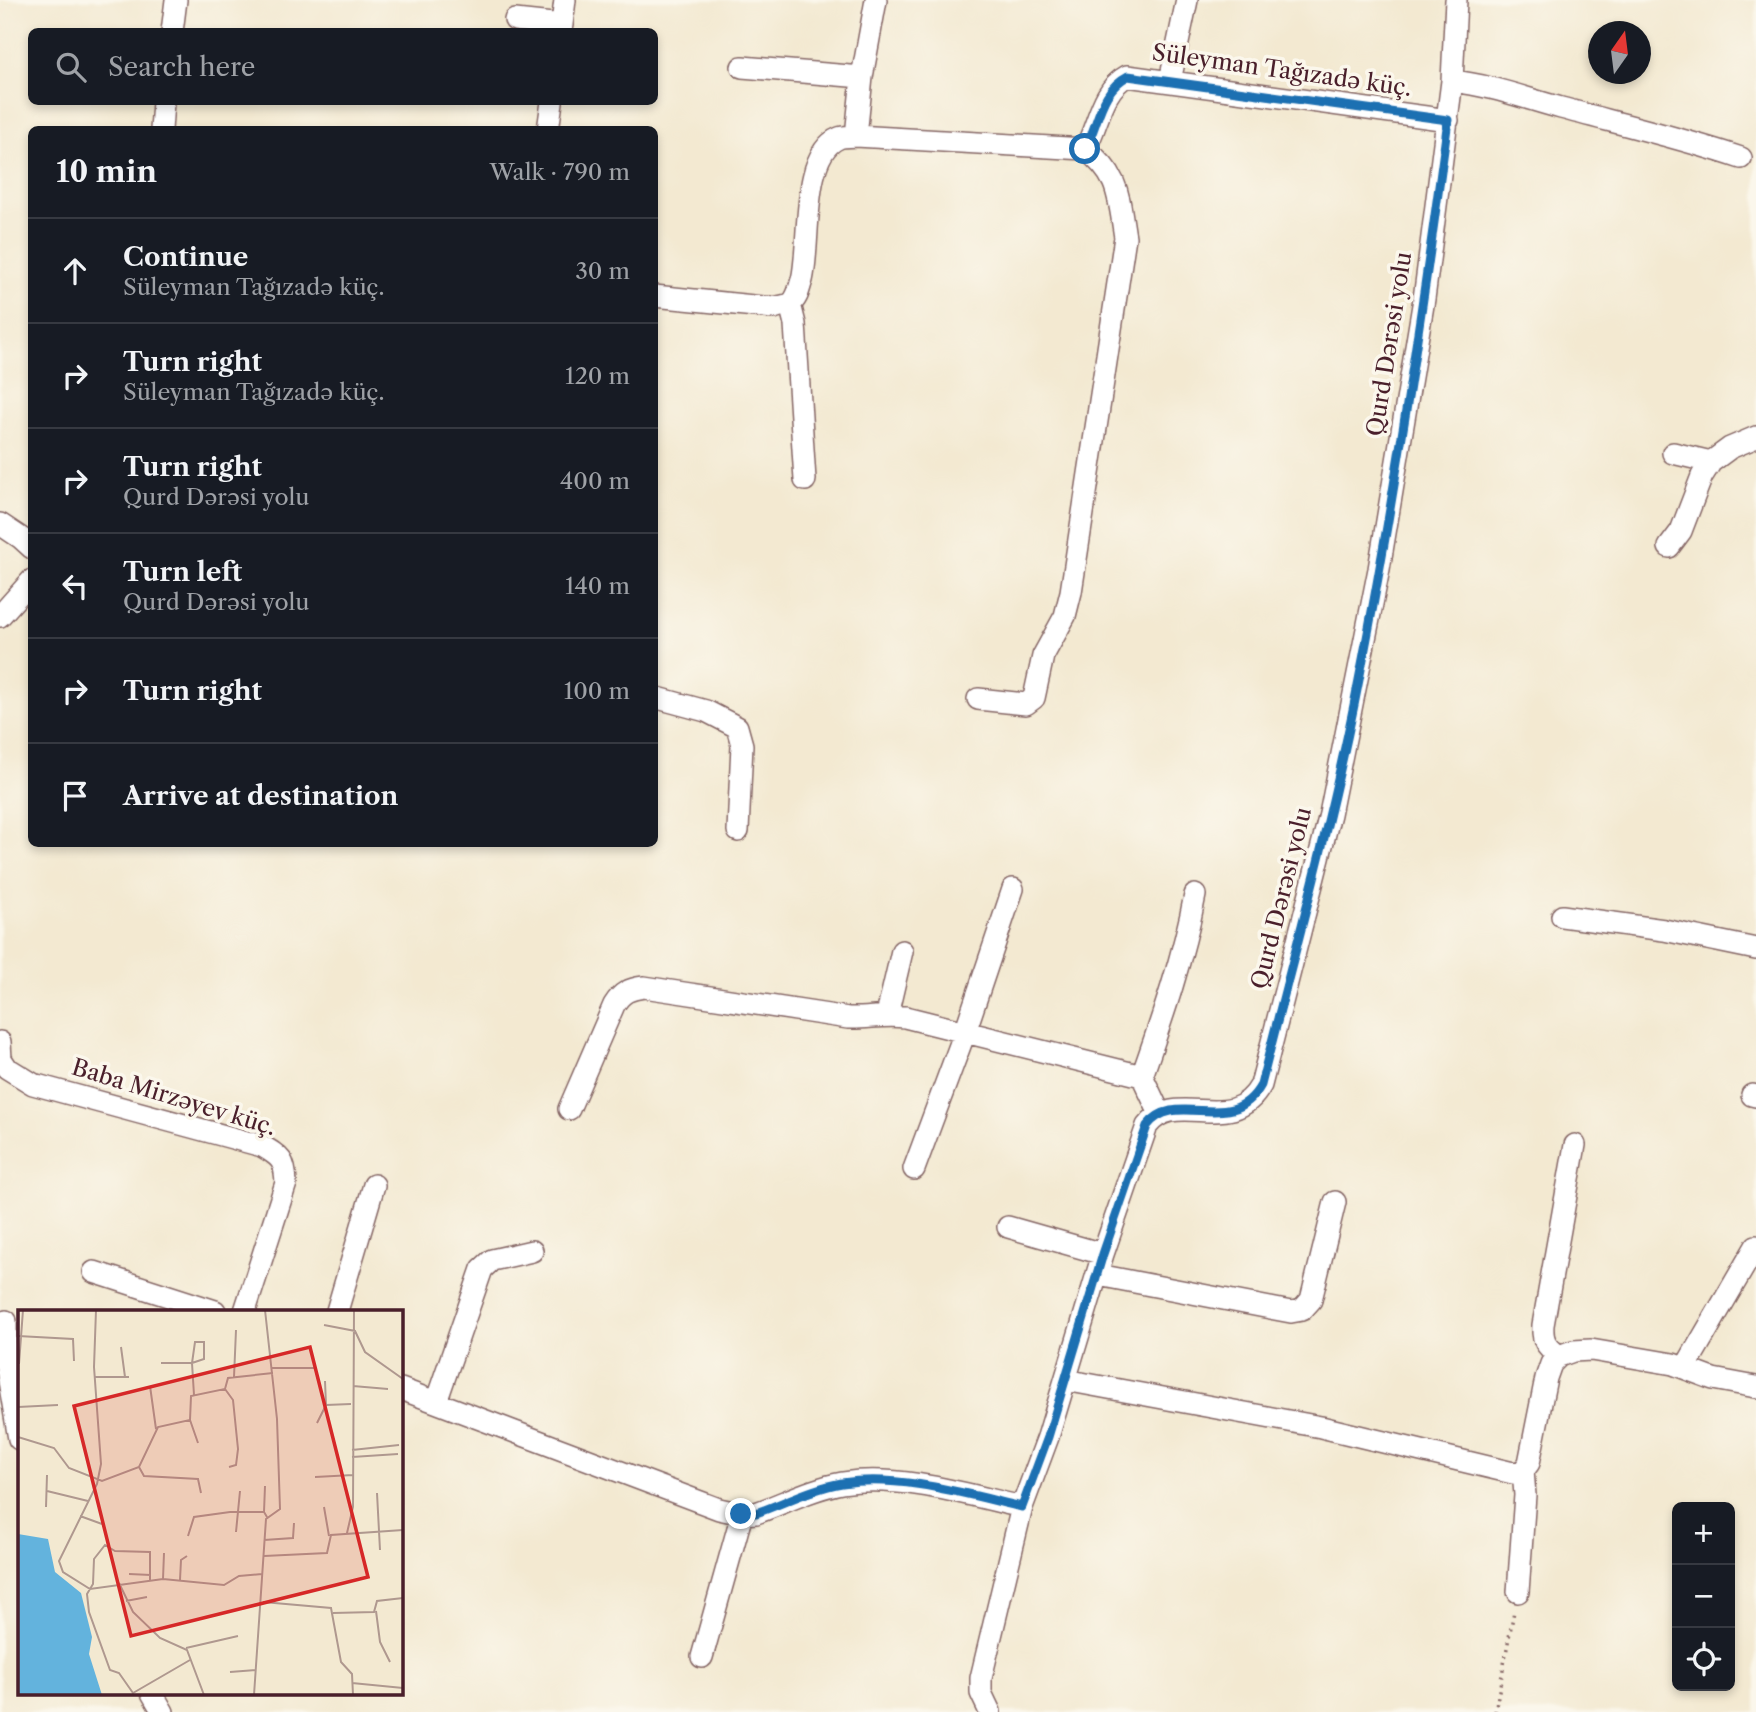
<!DOCTYPE html>
<html lang="en">
<head>
<meta charset="utf-8">
<style>
	body { margin:0; font-family:"Libre Caslon Text",serif; background:#20242c; color:#f1f3f6 }
	.controls { position:absolute; right:21px; bottom:21px; display:grid; overflow:hidden; border-radius:10px; box-shadow:0 4px 10px #0003 }
	.controls button { width:63px; height:63px; display:grid; place-items:center; padding:0; border:0; border-bottom:2px solid #363941; background:#171b24; color:#f1f3f6; font:35px sans-serif }
	.compass { position:absolute; left:1588px; top:21px; width:63px; height:63px; border-radius:50%; background:#171b24; box-shadow:0 4px 10px #0003; rotate:14deg }
	.stop { position:absolute; width:21px; height:21px; margin:-16px; border:5px solid #1f6fb2; border-radius:50%; background:#fff }
	.stop.end { background:#1f6fb2; border-color:#fff; box-shadow:0 2px 7px #0008 }
	.list { margin:0; padding:0; list-style:none }
	h2 { display:flex; justify-content:space-between; align-items:center; height:91px; margin:0; padding:0 28px; font-size:30px }
	h2 small { font-size:23px; font-weight:400; color:#9ea1a6 }
	.list li { display:grid; grid-template-columns:46px 1fr auto; gap:21px; align-items:center; box-sizing:border-box; height:105px; padding:0 28px; border-top:2px solid #363941 }
	.list b { display:block; font-size:26px; white-space:nowrap }
	.list p { margin:0; font-size:23px; white-space:nowrap; color:#9ea1a6 }
	.list em { font-size:23px; font-style:normal; color:#9ea1a6 }
	.icon { flex:none; width:38px; height:38px; fill:none; stroke:currentColor; stroke-width:2; stroke-linecap:round; stroke-linejoin:round }
	.map { position:relative; flex:none; width:1756px; height:1712px; overflow:hidden }
	.search { position:absolute; background:#171b24; box-shadow:0 4px 10px #0003; left:28px; top:28px; width:630px; height:77px; display:flex; align-items:center; gap:18px; box-sizing:border-box; padding:0 24px; border-radius:10px; color:#9ea1a6; font-size:26px }
	.panel { position:absolute; background:#171b24; box-shadow:0 4px 10px #0003; left:28px; top:126px; width:630px; height:721px; border-radius:10px }
	.map>svg:first-child { display:block }
	.lines { fill:none; stroke-linecap:round; stroke-linejoin:round }
	.minor-casing { stroke:#856665; stroke-width:24 }
	.path { stroke:#856665; stroke-width:3.5; stroke-dasharray:2 5; stroke-linecap:butt }
	.minor { stroke:#fff; stroke-width:21 }
	.route { stroke:#1f6fb2; stroke-width:9 }
	.labels { text-anchor:middle; dominant-baseline:central; stroke-width:7; stroke-linejoin:round; paint-order:stroke }
	.street-label { font-size:23px; fill:#4a1f2b; stroke:#fbf7ec }
	.inset-road { fill:none; stroke:#af988f; stroke-width:2 }
	.view { fill:#d62828; fill-opacity:0.15; stroke:#d62828; stroke-width:3.5 }
	.inset-edge { fill:none; stroke:#4a1f2b; stroke-width:3.5 }
</style>
</head>
<body>
<div class="map">
<svg width="1756" height="1712" viewBox="0 0 1756 1712">
	<rect width="100%" height="100%" fill="#fbf7ec"/>
	<filter id="ink" filterUnits="userSpaceOnUse"><feTurbulence type="fractalNoise" baseFrequency=".0143" numOctaves="2"/><feDisplacementMap in="SourceGraphic" scale="14" xChannelSelector="R" yChannelSelector="G"/><feConvolveMatrix kernelMatrix="1 2 1 2 8 2 1 2 1" color-interpolation-filters="sRGB"/></filter>
	<filter id="wash" filterUnits="userSpaceOnUse"><feTurbulence type="fractalNoise" baseFrequency=".00686" numOctaves="4" result="noise"/><feDisplacementMap in="SourceGraphic" scale="28" xChannelSelector="R" yChannelSelector="G"/><feGaussianBlur stdDeviation="1.57" result="paint"/><feColorMatrix in="noise" values="0 0 0 0 0 0 0 0 0 0 0 0 0 0 0 0 0 1.4 0 .05"/><feComposite in="paint" operator="in"/></filter>
	<g filter="url(#wash)">
		<rect width="100%" height="100%" fill="#f3e9d1"/>
	</g>
	<g filter="url(#ink)">
		<g class="lines">
			<defs>
				<path id="minor" d="M515,20L562,25
					M172,32L176,0
					M561,32L565,0
					M742,67L862,77
					M1170,81L1187,0
					M1452,81C1490,85 1524,98 1561,108C1621,124 1682,138 1741,158
					M161,130L163,102
					M548,130L552,102
					M856,136L862,77L876,0
					M654,296L774,308C778,306 786,306 790,304C798,299 799,288 802,280C811,245 800,154 839,138C844,136 851,137 856,136L1085,149C1099,124 1101,90 1127,76L1448,120
					M790,304L795,324L805,480
					M1673,453L1711,462
					M0,524L21,538L32,548
					M1669,547L1681,531L1702,476L1711,462L1730,448L1756,437
					M0,616L32,580
					M654,697L706,711L737,727L742,745L738,831
					M978,699L1026,704L1034,698L1043,656L1065,616L1071,592L1125,237C1118,195 1120,176 1085,149
					M1562,916L1664,930L1756,949
					M887,1015L902,951
					M0,1042L1,1059L7,1068L33,1084L262,1146C281,1157 285,1160 286,1183L245,1311
					M1142,1076C1163,1016 1183,958 1195,895
					M1752,1095L1756,1096
					M569,1109L614,1005C622,992 629,989 644,987L848,1018C867,1019 885,1014 905,1017L1142,1076L1160,1114
					M914,1169L965,1032L1013,889
					M1008,1227L1103,1254
					M94,1272L215,1311
					M1098,1275L1291,1312L1302,1310L1311,1300L1335,1202
					M337,1311L374,1185
					M6,1321V1363L19,1439
					M1559,1356C1546,1346 1542,1341 1543,1325L1575,1145
					M1685,1368L1756,1246
					M1065,1380L1321,1427L1513,1473L1523,1471L1529,1463L1546,1378L1551,1364L1559,1356L1573,1351L1591,1350L1673,1364L1713,1379L1756,1387
					M401,1389L719,1509L742,1514L756,1513C784,1503 813,1488 842,1483C900,1474 966,1494 1022,1507
					M436,1402L482,1269L492,1260L532,1251
					M1518,1592L1525,1495L1523,1471
					M702,1657L742,1514
					M152,1693L163,1712
					M990,1712L981,1693V1678L1022,1507L1048,1437L1103,1254L1147,1126C1176,1087 1232,1138 1261,1085L1330,814L1379,569L1424,299L1452,81L1456,0"/>
			</defs>
			<use href="#minor" class="minor-casing"/>
			<path class="path" d="M1495,1712L1514,1611"/>
			<use href="#minor" class="minor"/>
		</g>
	</g>
	<g class="lines" filter="url(#ink)">
		<path class="route" d="M741,1514L756,1513C784,1503 813,1488 842,1483C900,1474 966,1494 1022,1507L1048,1437L1103,1254L1147,1126C1176,1087 1232,1138 1261,1085C1293,958 1328,832 1354,705C1393,511 1422,315 1448,120L1128,76C1100,90 1099,123 1085,149"/>
	</g>
	<g class="labels">
		<g class="street-label">
			<text transform="translate(1282 70) rotate(8)">Süleyman Tağızadə küç.</text>
			<text transform="translate(1389 344) rotate(-81)">Qurd Dərəsi yolu</text>
			<text transform="translate(1281 898) rotate(-76)">Qurd Dərəsi yolu</text>
			<text transform="translate(174 1097) rotate(17)">Baba Mirzəyev küç.</text>
		</g>
	</g>
	<g transform="translate(18 1310)">
		<rect width="385" height="385" fill="#f3e9d1"/>
		<path d="M0,224L30,229L37,262L63,283L74,327L71,344L84,385H0Z" fill="#63b3dd"/>
		<path class="inset-road" d="M78,0L76,57L83,154L79,174L41,251L45,262L72,279L145,269L206,275L221,266L244,264M306,15L337,21L347,42L385,69M0,26L55,29L56,51M177,32H186V49L174,53ZM103,37L107,67M143,53H174L176,85M1,54L5,0M254,58H296M77,67H111M216,67L218,20M307,71L308,95M132,76L138,119M335,76L370,79M207,79L215,90L220,139L218,155L211,157M0,97L40,95M172,110L180,133M299,113L308,95L333,94M0,127L36,138L51,158L84,171L121,157L140,117L172,110L173,86L207,79L210,68L255,63M334,140L381,135M334,147L380,144M121,157L126,166L180,169L183,183M297,167L335,165M29,181L70,191M359,183L362,240M28,197L29,165M306,197L311,226M246,202L247,176M62,206L84,214M218,222L222,181M329,223L335,197L336,0M170,226L176,207L212,202H246L249,207M246,230L275,228L276,213M246,246L309,243L313,225L385,220M111,264L133,265M145,269L146,243M132,270V242L97,241L87,235L76,249L75,274L69,284L71,302L92,360L101,363L115,383L172,350M162,270L163,250L169,246M101,273L115,302L142,328L169,340L186,385M108,291L129,287M245,292L313,298L323,352L334,364L335,385M358,301L362,332L372,352M315,303L356,302L359,291L385,288M168,338L220,326M212,362L238,360M334,373L385,378M236,385L248,209L262,199L259,109L247,0"/>
		<path class="view" d="M292,37L350,267L113,326L56,96Z"/>
		<rect width="385" height="385" class="inset-edge"/>
	</g>
</svg>
<div class="controls">
<button>+</button>
<button>−</button>
<button><svg class="icon" aria-label="locate" viewBox="0 0 24 24"><circle cx="12" cy="12" r="6"/><path d="M12 2v4M12 18v4M2 12h4M18 12h4"/></svg></button>
</div>
<svg class="compass" viewBox="-18 -18 36 36"><path d="M0-13l5 13h-10z" fill="#e53935"/><path d="M0 13l5-13h-10z" fill="#9ea1a6"/></svg>
<div class="stop" style="left:1085px;top:149px"></div>
<div class="stop end" style="left:741px;top:1514px"></div>
<div class="search"><svg class="icon" aria-label="search" viewBox="0 0 24 24"><circle cx="10" cy="10" r="6"/><path d="M15 15l6 6"/></svg>Search here</div>
<section class="panel">
<h2>10 min<small>Walk · 790 m</small></h2>
<ul class="list">
<li><svg class="icon" aria-label="ahead" viewBox="0 0 24 24"><path d="M12 20V5M6 11l6-6 6 6"/></svg><div><b>Continue</b><p>Süleyman Tağızadə küç.</p></div><em>30 m</em></li>
<li><svg class="icon" aria-label="right" viewBox="0 0 24 24"><path d="M7 20v-9h11M14 6l5 5-5 5"/></svg><div><b>Turn right</b><p>Süleyman Tağızadə küç.</p></div><em>120 m</em></li>
<li><svg class="icon" aria-label="right" viewBox="0 0 24 24"><path d="M7 20v-9h11M14 6l5 5-5 5"/></svg><div><b>Turn right</b><p>Qurd Dərəsi yolu</p></div><em>400 m</em></li>
<li><svg class="icon" aria-label="left" viewBox="0 0 24 24"><path d="M17 20v-9H6M10 6l-5 5 5 5"/></svg><div><b>Turn left</b><p>Qurd Dərəsi yolu</p></div><em>140 m</em></li>
<li><svg class="icon" aria-label="right" viewBox="0 0 24 24"><path d="M7 20v-9h11M14 6l5 5-5 5"/></svg><div><b>Turn right</b></div><em>100 m</em></li>
<li><svg class="icon" aria-label="arrive" viewBox="0 0 24 24"><path d="M6 21V4h12l-3 4 3 4H6"/></svg><div><b>Arrive at destination</b></div></li>
</ul>
</section>
</div>
</body>
</html>
